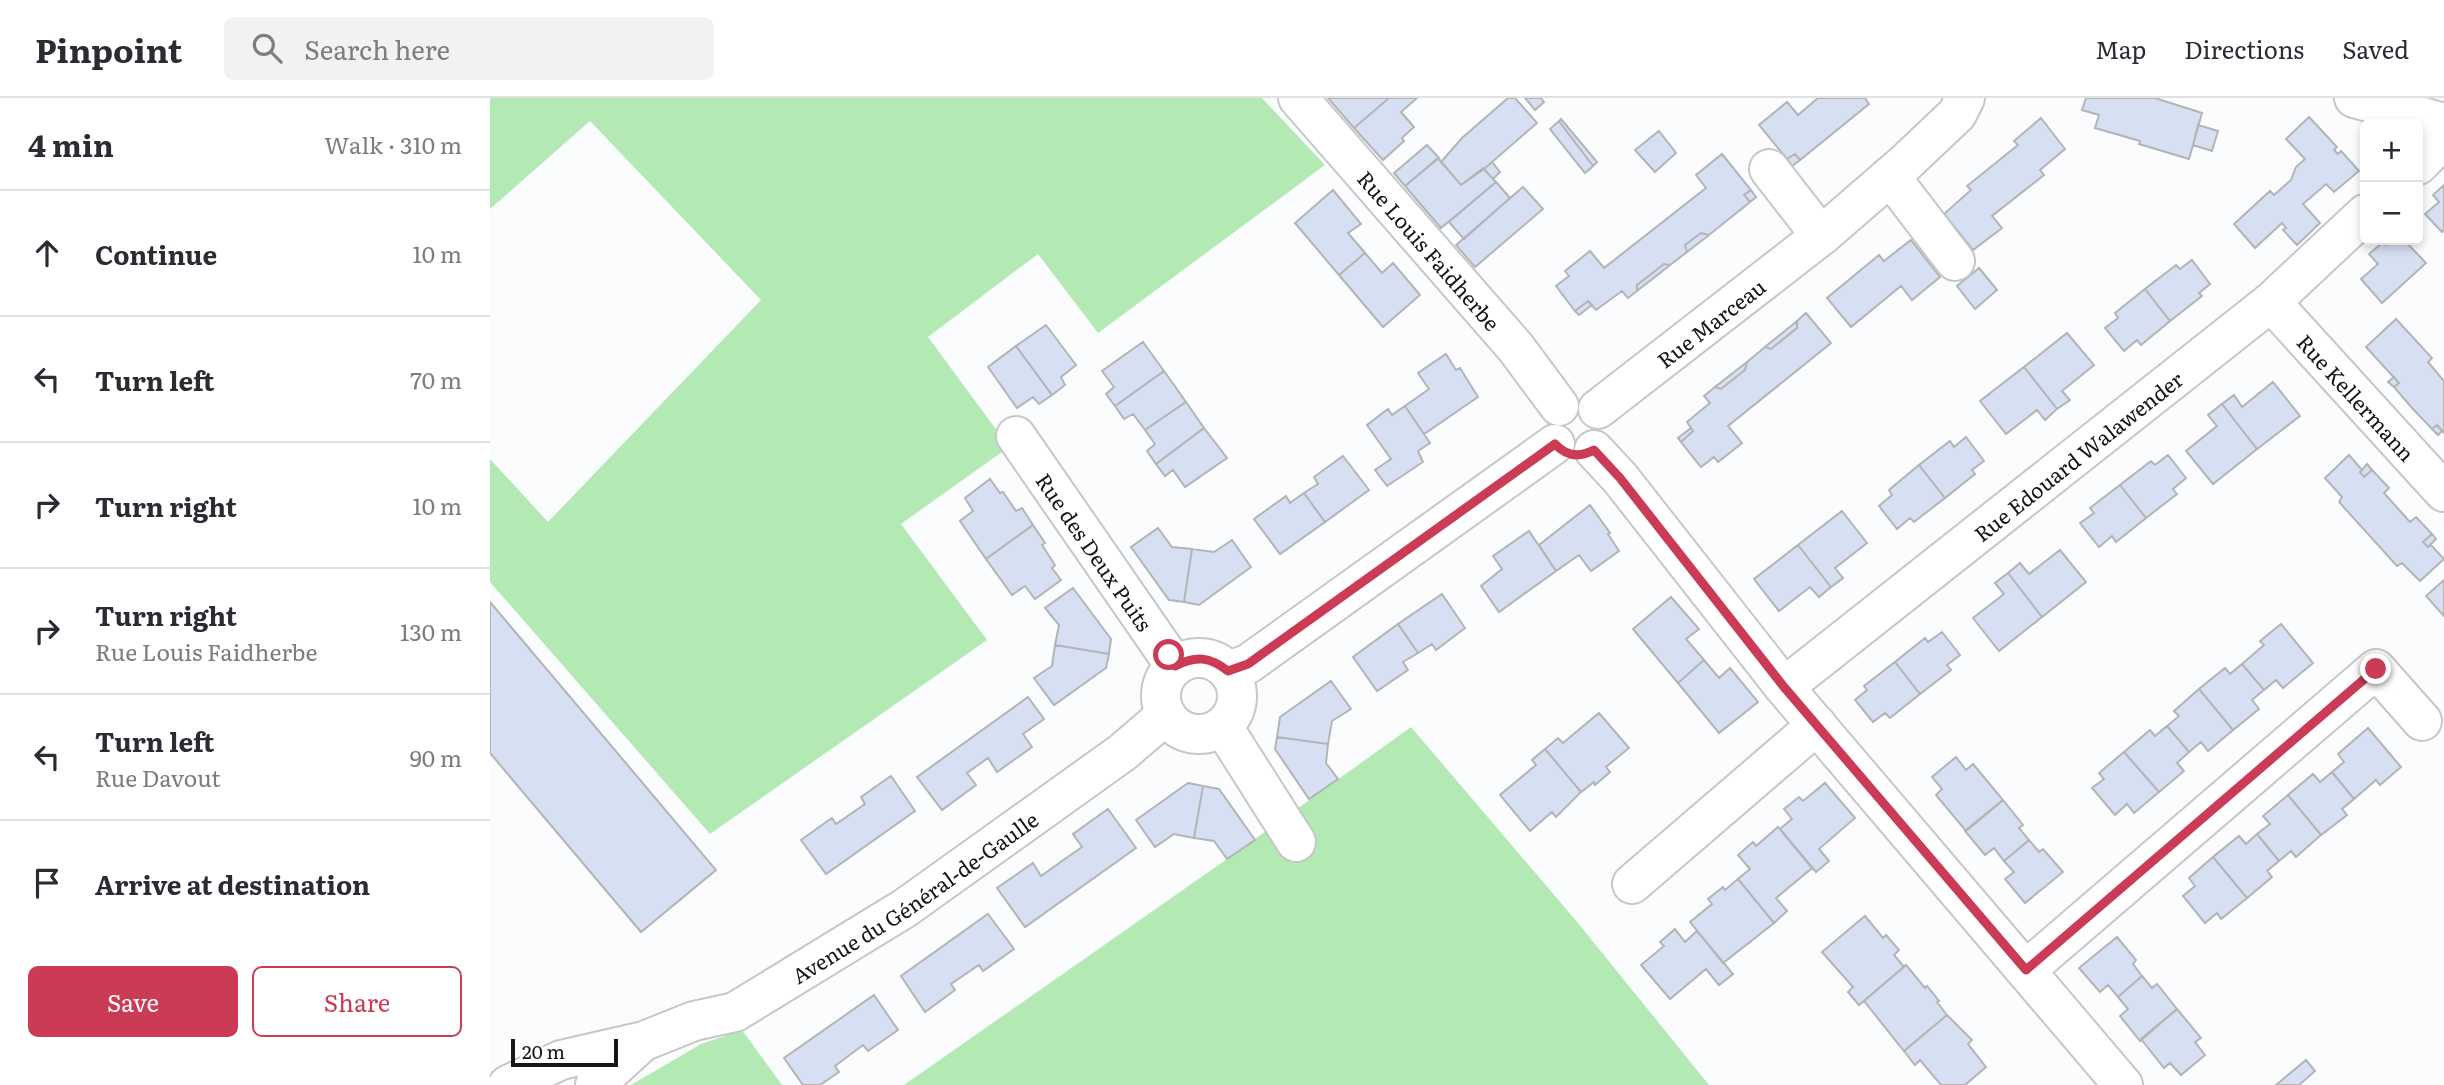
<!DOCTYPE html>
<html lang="en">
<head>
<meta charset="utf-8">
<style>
	body { margin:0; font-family:Literata,serif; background:#f2f2f3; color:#2b2b33 }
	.controls { position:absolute; right:21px; top:21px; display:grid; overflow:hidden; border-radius:10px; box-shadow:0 4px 10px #0003 }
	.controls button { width:63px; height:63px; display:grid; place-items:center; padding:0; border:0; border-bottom:2px solid #e1e1e2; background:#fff; color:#2b2b33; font:35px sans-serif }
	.scale { position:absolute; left:21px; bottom:18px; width:107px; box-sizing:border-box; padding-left:7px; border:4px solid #151516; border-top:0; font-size:19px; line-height:24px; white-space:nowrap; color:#151516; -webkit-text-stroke:5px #fbfcfe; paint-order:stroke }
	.stop { position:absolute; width:21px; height:21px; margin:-16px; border:5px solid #cb3b55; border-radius:50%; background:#fff }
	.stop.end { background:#cb3b55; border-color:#fff; box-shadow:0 2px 7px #0008 }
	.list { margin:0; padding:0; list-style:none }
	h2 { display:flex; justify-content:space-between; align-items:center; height:91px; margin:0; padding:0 28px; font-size:30px }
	h2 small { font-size:23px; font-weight:400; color:#7c7c81 }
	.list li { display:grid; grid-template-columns:46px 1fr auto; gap:21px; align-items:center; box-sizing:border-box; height:126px; padding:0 28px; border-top:2px solid #e1e1e2 }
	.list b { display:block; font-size:26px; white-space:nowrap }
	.list p { margin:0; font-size:23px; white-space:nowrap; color:#7c7c81 }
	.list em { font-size:23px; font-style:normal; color:#7c7c81 }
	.actions { display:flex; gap:14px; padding:21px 28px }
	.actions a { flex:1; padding:16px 0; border:2px solid #cb3b55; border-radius:10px; text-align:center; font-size:24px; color:#cb3b55 }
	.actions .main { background:#cb3b55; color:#fff }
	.icon { flex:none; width:38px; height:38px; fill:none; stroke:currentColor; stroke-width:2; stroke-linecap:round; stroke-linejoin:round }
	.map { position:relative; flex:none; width:1954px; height:987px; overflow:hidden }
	header { display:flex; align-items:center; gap:42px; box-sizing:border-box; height:98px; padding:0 35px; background:#fff; border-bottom:2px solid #e1e1e2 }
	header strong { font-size:33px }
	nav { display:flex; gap:38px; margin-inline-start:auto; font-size:24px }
	.search { width:490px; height:63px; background:#f2f2f3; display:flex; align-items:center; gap:18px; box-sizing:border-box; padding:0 24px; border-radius:10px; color:#7c7c81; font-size:26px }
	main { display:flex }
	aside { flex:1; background:#fff }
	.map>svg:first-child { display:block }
	.green { fill:#b3eab4 }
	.building { fill:#d7e0f2; stroke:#b3b4b6; stroke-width:2 }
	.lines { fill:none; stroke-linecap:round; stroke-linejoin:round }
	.minor-casing { stroke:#c6c7c9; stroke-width:42 }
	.minor { stroke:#fff; stroke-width:38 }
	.route { stroke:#cb3b55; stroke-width:9 }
	.labels { text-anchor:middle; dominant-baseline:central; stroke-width:5; stroke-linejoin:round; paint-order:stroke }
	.street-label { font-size:21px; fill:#151516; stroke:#fbfcfe }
</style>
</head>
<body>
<header>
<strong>Pinpoint</strong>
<div class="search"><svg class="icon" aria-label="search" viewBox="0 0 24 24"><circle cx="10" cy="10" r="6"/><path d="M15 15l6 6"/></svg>Search here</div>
<nav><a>Map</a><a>Directions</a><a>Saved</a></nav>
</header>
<main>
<aside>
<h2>4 min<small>Walk · 310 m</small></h2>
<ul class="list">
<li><svg class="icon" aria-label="ahead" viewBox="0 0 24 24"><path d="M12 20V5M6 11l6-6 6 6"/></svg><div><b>Continue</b></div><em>10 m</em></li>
<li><svg class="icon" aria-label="left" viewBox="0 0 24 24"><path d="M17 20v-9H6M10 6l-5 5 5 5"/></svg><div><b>Turn left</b></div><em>70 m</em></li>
<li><svg class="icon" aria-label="right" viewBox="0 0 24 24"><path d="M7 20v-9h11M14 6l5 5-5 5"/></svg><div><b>Turn right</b></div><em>10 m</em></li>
<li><svg class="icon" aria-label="right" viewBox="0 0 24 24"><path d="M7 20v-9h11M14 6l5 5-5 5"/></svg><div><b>Turn right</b><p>Rue Louis Faidherbe</p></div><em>130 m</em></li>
<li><svg class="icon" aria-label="left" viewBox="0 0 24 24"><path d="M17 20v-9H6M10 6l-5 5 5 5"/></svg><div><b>Turn left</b><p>Rue Davout</p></div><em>90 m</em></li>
<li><svg class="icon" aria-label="arrive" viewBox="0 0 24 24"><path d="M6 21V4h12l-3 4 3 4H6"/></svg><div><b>Arrive at destination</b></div></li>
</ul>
<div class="actions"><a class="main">Save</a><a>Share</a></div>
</aside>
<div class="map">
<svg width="1954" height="987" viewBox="0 0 1954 987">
	<rect width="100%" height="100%" fill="#fbfcfe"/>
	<path class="green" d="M0,0H772L835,67L608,235L548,156L438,239L519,349L411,426L497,542L220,736L0,484V361L58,424L271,202L100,23L0,111Z
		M921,629L1088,825L1219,987H414L737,761Z
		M252,932L292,987H141L211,946Z"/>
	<path class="building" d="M838,0H899L864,30Z
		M899,0H927L911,14L924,29L912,40L914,43L893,62L864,30Z
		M1018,0H1025L1047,25L994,71L971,87L951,64L972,40Z
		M1035,0H1051L1054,4L1045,12Z
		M1328,0H1375L1379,6L1310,62L1305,56L1297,61L1269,27L1297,4L1308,17Z
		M1596,0H1665L1712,15L1699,61L1649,46L1650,43L1605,30L1609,17L1592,12Z
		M1819,19L1847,49L1844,52L1848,56L1851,53L1869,73L1844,94L1836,86L1813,106L1830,125L1807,147L1793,132L1796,130L1792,125L1765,150L1744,126L1780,93L1784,97L1801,82L1806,69L1815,61L1796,41Z
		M1551,20L1575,51L1550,72L1554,77L1502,118L1512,130L1483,152L1454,116L1481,92L1477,88L1528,47L1524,43Z
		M1071,21L1107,64L1103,68L1069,23Z
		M1069,23L1103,68L1095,75L1060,31Z
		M1708,27L1728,33L1722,53L1703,47Z
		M1169,33L1186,55L1165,74L1145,52Z
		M937,47L949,60L915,88L904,75Z
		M1232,56L1261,92L1254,97L1260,104L1219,137L1211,135L1195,147L1197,154L1180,167L1174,166L1160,177L1147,187V193L1138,200L1132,193L1106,212L1098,203L1085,213L1066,188L1079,178L1075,173L1100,153L1114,170L1216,90L1206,77Z
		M1305,56L1310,62L1302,68L1297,61Z
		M948,60L971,87L993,70L1006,84L951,130L915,88Z
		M1002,64L1010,74L1003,81L994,71Z
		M1006,84L1020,100L974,141L959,124Z
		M1954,87V132L1952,134L1935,116L1949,104L1943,97Z
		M1033,89L1053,111L985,169L966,147Z
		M843,92L871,126L858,135L875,155L849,177L805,125Z
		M1261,92L1266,99L1260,104L1254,97Z
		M1211,135L1219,137L1197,154L1195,147Z
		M1421,142L1450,179L1422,202L1411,188L1361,229L1337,200L1389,157L1394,163Z
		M1901,142H1914L1936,165L1892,205L1871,181L1888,166L1879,156L1893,144L1896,147Z
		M875,155L892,175L903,165L930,197L893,229L849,177Z
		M1702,162L1720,186L1709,195L1712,198L1680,223L1655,191L1686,167L1690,171Z
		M1174,166L1180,167L1147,193V187Z
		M1489,170L1507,192L1485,211L1467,188Z
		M1655,191L1680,223L1651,247L1647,242L1634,253L1615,230L1628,220L1625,215Z
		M1098,203L1102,207L1089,217L1085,213Z
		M1316,215L1341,245L1238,328L1252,345L1228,364L1224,359L1211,369L1191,344L1203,333L1197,324L1220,305L1214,298L1225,289L1231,291L1255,272L1257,264L1275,249L1281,251L1307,230V223Z
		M1906,221L1942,260L1938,264L1954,283V335L1947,327L1942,331L1922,310L1904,289L1909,285L1876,249Z
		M1307,223V230L1281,251L1275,249Z
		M556,227L586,267L571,279L575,287L562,297L526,248Z
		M1577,235L1604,267L1572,293L1580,302L1567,311L1534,269Z
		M653,244L674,273L625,308L616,296L624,289L612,273Z
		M526,248L562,297L549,306L543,299L527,310L498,269Z
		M956,256L966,272L970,270L988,299L934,336L915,308L939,291L928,275Z
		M1257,264L1255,272L1231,291L1225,289Z
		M1534,269L1567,311L1555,322L1547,312L1516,336L1490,303Z
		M674,273L696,304L655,332L643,316L634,321L625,308Z
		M1904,279L1909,285L1904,289L1898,284Z
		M1783,284L1810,318L1767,351L1732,306L1744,297L1752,309Z
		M696,304L714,330L666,366L657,353L665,346L655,332Z
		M1732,306L1767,351L1723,386L1696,353L1727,328L1718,317Z
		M915,308L940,345L928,353L933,364L897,388L885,372L901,361L877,327L898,311L902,317Z
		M1947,327L1952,333L1948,337L1942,331Z
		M714,330L737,360L695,389L683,372L675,378L666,366Z
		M1201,330L1203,333L1191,344L1188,340Z
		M1476,339L1494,363L1482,372L1485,376L1455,400L1429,367L1460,343L1464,349Z
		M1678,357L1696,380L1683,391L1687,396L1656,420L1630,387L1661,363L1665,367Z
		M1859,357L1872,372L1870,374L1874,379L1882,372L1899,390L1894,395L1920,424L1926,419L1942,436L1933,444L1938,449L1941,447L1954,461L1930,483L1912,465L1907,468L1849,404L1852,399L1835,380Z
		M853,358L879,392L835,424L814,395L828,386L824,379Z
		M1877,366L1882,372L1874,379L1870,374Z
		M1429,367L1455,400L1424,424L1420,420L1407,431L1389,408L1402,397L1399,392Z
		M500,381L510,395L513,394L526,413L532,410L543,427L496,461L470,423L483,413L475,400Z
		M1630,387L1656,420L1626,444L1622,438L1609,449L1590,425L1604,415L1600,410Z
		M814,395L835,424L790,456L764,421L796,398L800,405Z
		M1100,407L1120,435L1118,436L1129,453L1101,473L1089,457L1066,473L1049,447Z
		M1352,413L1377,445L1345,470L1353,480L1341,489L1308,447Z
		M543,427L555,445L552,447L565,467L562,470L571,482L545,501L535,488L522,497L496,461Z
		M668,430L682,449L702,451L694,504L679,502L641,449Z
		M1039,433L1066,473L1009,514L991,488L1012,471L1003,458Z
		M1942,436L1946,441L1938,449L1933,444Z
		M742,442L761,469L709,507L694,504L702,451L724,454Z
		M1308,447L1341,489L1329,499L1320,489L1289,513L1264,481Z
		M1570,452L1596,484L1552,519L1518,475L1530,465L1539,476Z
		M1518,475L1552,519L1509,553L1483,520L1514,496L1505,485Z
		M1954,482V518L1936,498Z
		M583,490L621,541L619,556L565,547L569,527L555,510Z
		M952,496L975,530L946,552L942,546L928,555L908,526Z
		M1181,499L1209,531L1196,541L1214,562L1188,585L1143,531Z
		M0,504L226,772L151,834L0,655Z
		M908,526L928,555L913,564L918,572L887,593L863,559Z
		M1791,526L1823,565L1793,590L1786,582L1774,592L1752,566L1774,547L1770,543Z
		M1452,534L1470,557L1457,567L1461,572L1430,596L1405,564L1435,540L1438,544Z
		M565,547L619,556L616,570L564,607L544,580L562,568Z
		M1214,562L1229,580L1240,570L1268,604L1229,635L1188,585Z
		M1405,564L1430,596L1400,620L1395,615L1383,624L1365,602L1377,592L1374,588Z
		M1752,566L1774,592L1762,602L1769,611L1743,632L1709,591L1735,570L1740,576Z
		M841,583L861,611L842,623L838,646L787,639L790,619Z
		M1709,591L1743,632L1718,653L1711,644L1699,654L1677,628L1689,618L1684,613Z
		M538,599L554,621L533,636L542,649L507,674L498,660L477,675L486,687L452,712L427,679Z
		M1109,615L1139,650L1116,669L1120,674L1105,687L1104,684L1091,694L1055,651L1068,640L1073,645Z
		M1677,628L1699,654L1687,665L1694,673L1669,694L1634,654L1660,632L1665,638Z
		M1878,630L1911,669L1890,687L1886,682L1864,701L1842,674L1854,664L1848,656Z
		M787,639L838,646L836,665L848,681L819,701L785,651Z
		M1055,651L1091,694L1066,719L1062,714L1040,733L1010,697L1046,667L1042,662Z
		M1634,654L1669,694L1644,715L1637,706L1625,717L1602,690L1614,681L1609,675Z
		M1466,659L1476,672L1483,666L1513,702L1476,733L1446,697L1452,691L1442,679Z
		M1842,674L1864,701L1852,711L1857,717L1831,737L1798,697L1823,676L1830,684Z
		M401,678L425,713L336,776L311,742L342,720L346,726L375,706L371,699Z
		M698,685L713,688L704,740L684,736L665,749L646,722Z
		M1335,685L1365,720L1329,751L1339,763L1326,774L1290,731L1302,721L1294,711L1309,699L1313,703Z
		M713,688L729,691L765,742L737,761L724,743L704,740Z
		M1798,697L1831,737L1806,759L1801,753L1789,763L1767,736L1780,726L1773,718Z
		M1513,702L1533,727L1529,730L1539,742L1514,763L1504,750L1495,757L1475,733Z
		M618,711L646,750L535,829L507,790L543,765L551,778L572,763L592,749L583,736Z
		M1288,729L1322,770L1286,800L1297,813L1284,825L1248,781L1260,771L1248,757L1263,744L1266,748Z
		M1767,736L1789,763L1777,773L1782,779L1757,800L1723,759L1749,738L1756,746Z
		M1539,742L1549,754L1553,751L1573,774L1535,805L1515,781L1524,774L1514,763Z
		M1723,759L1757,800L1731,821L1727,815L1715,825L1693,798L1705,788L1699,780Z
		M1248,781L1284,825L1233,865L1200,824L1222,806L1218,801L1233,789L1235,792Z
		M498,816L524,851L493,873L489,867L461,886L465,892L435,914L411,878Z
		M1375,818L1393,840L1396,837L1409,852L1404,857L1414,869L1369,907L1358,894L1363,889L1332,854Z
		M1185,831L1195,844L1207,833L1243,876L1229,887L1216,871L1180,901L1151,867L1174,848L1170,844Z
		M1627,839L1646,862L1643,866L1652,878L1628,899L1618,887L1610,894L1589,870Z
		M1416,867L1435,890L1437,888L1449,903L1447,904L1457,917L1414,953L1374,903Z
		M1652,878L1662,890L1667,886L1687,911L1650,943L1630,918L1638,911L1628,899Z
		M384,897L408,932L378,953L373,947L345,968L349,974L330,987H313L294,960Z
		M1687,911L1711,940L1705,944L1715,957L1691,977L1680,965L1674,970L1651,941Z
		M1457,917L1482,942L1478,946L1496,969L1475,987H1451L1430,962L1425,967L1414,953Z
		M1816,962L1825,973L1809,987H1786Z"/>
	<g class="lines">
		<defs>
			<g id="minor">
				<path id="s1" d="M808,0L1026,250L1069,308"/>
				<path d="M1864,0L1954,25"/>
				<path d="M1928,67L1948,47L1954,30"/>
				<path d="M1279,71L1331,138"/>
				<path d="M1400,78L1465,163"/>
				<path id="s2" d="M1781,204L1954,394"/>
				<path id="s3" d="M1108,311L1331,138L1412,68L1467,16L1475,0"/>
				<path id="s4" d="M526,338L685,568"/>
				<path d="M1104,352L1130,380L1294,589L1633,987"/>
				<circle cx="709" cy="598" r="38"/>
				<path d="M738,573L758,566L1065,346"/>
				<path id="s5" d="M1294,589L1781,204L1875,116"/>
				<path d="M733,629L806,744"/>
				<path d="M1142,786L1327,627"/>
				<path d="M1536,872L1886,571L1932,623"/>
				<path id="s6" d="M18,987L71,962L154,943L204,923L245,914L415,810L633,654L676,617"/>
				<path d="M105,987L150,946"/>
			</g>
		</defs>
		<use href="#minor" class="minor-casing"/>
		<use href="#minor" class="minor"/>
	</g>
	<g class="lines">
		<path class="route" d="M679,557L685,568C706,557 720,559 738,573L758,566L1065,346C1076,358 1089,360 1104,352L1130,380L1294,589L1536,872L1886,571"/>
	</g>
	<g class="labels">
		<g class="street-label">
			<text stroke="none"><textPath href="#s1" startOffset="201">Rue Louis Faidherbe</textPath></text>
			<text stroke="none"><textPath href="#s3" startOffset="142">Rue Marceau</textPath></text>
			<text stroke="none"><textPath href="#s2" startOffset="128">Rue Kellermann</textPath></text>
			<text stroke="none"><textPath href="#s5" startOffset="374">Rue Edouard Walawender</textPath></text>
			<text stroke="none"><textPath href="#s4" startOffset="140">Rue des Deux Puits</textPath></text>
			<text stroke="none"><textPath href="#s6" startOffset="453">Avenue du Général-de-Gaulle</textPath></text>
		</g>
	</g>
</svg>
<div class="controls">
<button>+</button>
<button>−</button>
</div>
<div class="scale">20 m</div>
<div class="stop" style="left:679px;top:557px"></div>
<div class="stop end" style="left:1886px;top:571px"></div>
</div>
</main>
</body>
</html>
